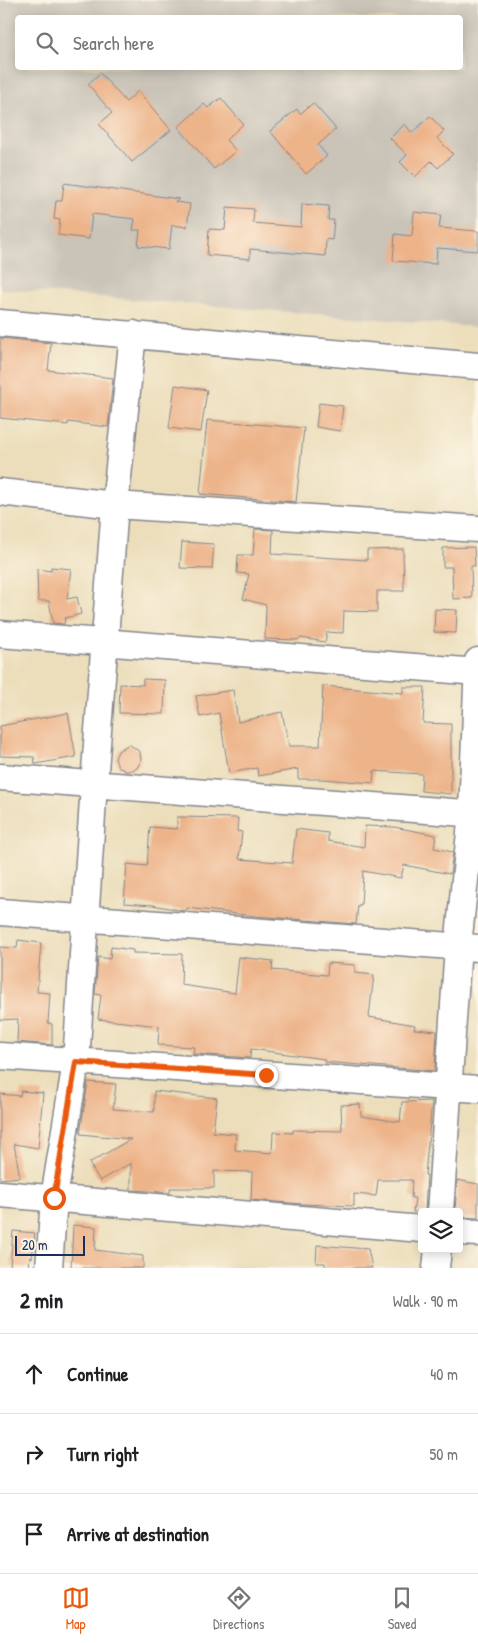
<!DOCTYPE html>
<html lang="en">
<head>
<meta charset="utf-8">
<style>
	body { margin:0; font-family:"Patrick Hand",sans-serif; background:#f6f6f6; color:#202124 }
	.controls { position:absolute; right:15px; bottom:15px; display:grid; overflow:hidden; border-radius:5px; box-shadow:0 2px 12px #0003 }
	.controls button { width:45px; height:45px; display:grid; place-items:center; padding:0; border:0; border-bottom:1px solid #e0e0e0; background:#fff; color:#202124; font:25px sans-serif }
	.scale { position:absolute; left:15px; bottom:12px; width:70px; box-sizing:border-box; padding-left:5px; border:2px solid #1b2f5e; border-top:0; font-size:14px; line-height:18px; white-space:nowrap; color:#1b2f5e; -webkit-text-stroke:4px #fcf5e5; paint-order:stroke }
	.stop { position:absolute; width:15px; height:15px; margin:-11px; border:4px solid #ea580c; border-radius:50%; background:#fff }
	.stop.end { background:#ea580c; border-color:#fff; box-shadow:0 1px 5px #0008 }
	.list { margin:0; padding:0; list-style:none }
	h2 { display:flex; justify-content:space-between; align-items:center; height:65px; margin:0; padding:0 20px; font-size:21px }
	h2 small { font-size:16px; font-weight:400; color:#757577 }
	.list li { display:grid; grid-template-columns:32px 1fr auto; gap:15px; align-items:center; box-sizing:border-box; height:80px; padding:0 20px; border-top:1px solid #e0e0e0 }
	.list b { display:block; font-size:19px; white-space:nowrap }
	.list em { font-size:16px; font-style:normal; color:#757577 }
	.icon { flex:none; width:28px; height:28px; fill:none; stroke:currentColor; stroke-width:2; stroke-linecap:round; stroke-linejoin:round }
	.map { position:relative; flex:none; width:478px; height:1268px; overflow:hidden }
	.search { position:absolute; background:#fff; box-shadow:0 2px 12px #0003; left:15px; right:15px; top:15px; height:55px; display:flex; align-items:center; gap:12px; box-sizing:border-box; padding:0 18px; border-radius:5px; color:#757577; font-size:19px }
	.sheet { height:305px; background:#fff }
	nav { display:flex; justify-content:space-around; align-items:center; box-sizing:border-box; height:70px; border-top:1px solid #e0e0e0; background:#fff; font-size:14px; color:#757577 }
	nav a { display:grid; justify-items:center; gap:2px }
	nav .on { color:#ea580c }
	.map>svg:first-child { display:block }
	.industrial { fill:#c9c3b8; fill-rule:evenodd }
	.building { fill:#edb389 }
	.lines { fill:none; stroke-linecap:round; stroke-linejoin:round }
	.minor-casing { stroke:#84868c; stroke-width:29 }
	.minor { stroke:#fff; stroke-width:26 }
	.route { stroke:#ea580c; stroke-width:6 }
</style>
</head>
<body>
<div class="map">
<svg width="478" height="1268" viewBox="0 0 478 1268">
	<rect width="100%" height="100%" fill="#fcf5e5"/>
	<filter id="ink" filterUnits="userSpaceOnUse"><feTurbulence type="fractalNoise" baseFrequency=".02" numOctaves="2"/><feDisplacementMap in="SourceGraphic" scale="10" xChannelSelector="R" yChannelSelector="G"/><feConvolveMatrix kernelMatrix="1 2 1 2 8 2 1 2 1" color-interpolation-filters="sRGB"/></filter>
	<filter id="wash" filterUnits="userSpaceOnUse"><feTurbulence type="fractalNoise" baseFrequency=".0096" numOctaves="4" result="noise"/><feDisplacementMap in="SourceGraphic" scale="20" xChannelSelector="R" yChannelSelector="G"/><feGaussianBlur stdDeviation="1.12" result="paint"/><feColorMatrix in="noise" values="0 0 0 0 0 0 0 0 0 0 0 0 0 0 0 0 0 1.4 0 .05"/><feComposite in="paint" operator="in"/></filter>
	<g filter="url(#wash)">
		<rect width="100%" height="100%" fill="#ecdebb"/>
		<path class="industrial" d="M0,0H478V327L0,289ZM18,18H460V68H18Z"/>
		<g id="blocks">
			<path class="building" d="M100,73L126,102L138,91L171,130L132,162L99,124L112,113L88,84Z
				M221,98L243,124L226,140L236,151L214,169L178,127L204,104L208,108Z
				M313,103L336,129L318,145L327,156L306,174L270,131L297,109L300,114Z
				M430,116L444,131L437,138L453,154L438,168L431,161L415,177L400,162L407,155L390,138L405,124L412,133Z
				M64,183L179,199L175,202L190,204L187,227L172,225L169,249L138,246L140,230H133L135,219L92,214L89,239L58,235L60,220L54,219L56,201H62Z
				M302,204L329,206L328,220H334L332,240L326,239L325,256L250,249V259L207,255L209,229L225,230L227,207L254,209L253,223L301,227Z
				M414,212L441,215L439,228L478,231V251L437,248L436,264L393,261L395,234L412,236Z
				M0,338L51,343L48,370L113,378L108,427L68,422V425L0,418Z
				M175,385L207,390L201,432L169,428Z
				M319,403L343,406L340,431L316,427Z
				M207,420L304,428L296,502L200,494Z
				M255,529L273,530L272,554L367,560V550L403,549L404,591H377V612L344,611L343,633L327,632L325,642L301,638L297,640L265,639L266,605L243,599L249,574L237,573L238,555H253Z
				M182,542L214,544L212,569L180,568Z
				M474,547L475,566H471L472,598L453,599L452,567H443V548Z
				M51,567L71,569L67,599L77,597L81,614L65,618L64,624L53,623L49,601H38L37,569L51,571Z
				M435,609L457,610L456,633L434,632Z
				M143,679L165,680L164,714L119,713L120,684L143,685Z
				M323,686L403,693V687H425L423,723L451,724V794L421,791L422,774L374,771L373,783L322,779H298V769L258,776L257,768L229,773L219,713L200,717L196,696L233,690L238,722L282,712L289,746H320Z
				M68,713L76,757L35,764L34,757L0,756V726Z
				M129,744L140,752L141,761L137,768L129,771H125L118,766L115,759L118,751Z
				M177,817L238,818L237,831L242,832L239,859L292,863L296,829L328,833V841L364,847L365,826L394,827L436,835L434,848L453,852L450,874L404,865L401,878L363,871L361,905H358L356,924L255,916L187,908L186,911H184L153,905L124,903L127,864L147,866L150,827L177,829Z
				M18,940L41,943L37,992L50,993L48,1023L52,1024V1045L17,1042L18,1019L0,1020V947L17,948Z
				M111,947L133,950V953L182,954L181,985L235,993L239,957L273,961L272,970L327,975L328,963L355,965V973L374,975L369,1017L415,1025L414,1029L437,1031L435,1071L324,1062V1059L251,1049L250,1058L193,1054L194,1047L158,1045L159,1026L98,1019L101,995L95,994L98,957L110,959Z
				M88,1082L116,1084L113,1109L154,1112V1091L217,1098L213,1132L236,1134L235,1150L272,1153L273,1132L293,1133V1130L342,1131L341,1105L360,1104L361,1116L400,1122L402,1102L432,1101L425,1175H427L425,1212H413L415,1198H411L412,1180H378L376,1196L354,1194V1206L303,1204L251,1200L252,1172L214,1171V1188H170V1193L148,1191L131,1190V1163L100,1181L89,1163L131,1139L80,1134Z
				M21,1091L43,1093L38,1148L14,1144L20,1177L0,1179V1094L20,1096Z
				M457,1180L478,1184V1218L459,1217V1212H455Z
				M73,1225L96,1227L95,1250L143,1256V1268H71Z
				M13,1231L35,1233L32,1258L30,1257L29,1268L10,1266Z
				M317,1245L368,1249L372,1268H325V1263H316Z"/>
		</g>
	</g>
	<g filter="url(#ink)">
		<use href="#blocks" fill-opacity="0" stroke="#84868c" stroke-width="1"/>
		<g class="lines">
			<defs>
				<path id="minor" d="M0,323L478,366
					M0,492L115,505L478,529
					M0,634L478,672
					M0,777L478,814
					M0,912L478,948
					M0,1056L478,1089
					M0,1194L422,1229
					M440,1212L458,946L472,813L478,661
					M459,1232L478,1233
					M49,1268L54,1198L76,1062L94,784L115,505L133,334
					M436,1268L438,1249"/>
			</defs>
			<use href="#minor" class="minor-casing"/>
			<use href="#minor" class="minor"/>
		</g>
	</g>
	<g class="lines" filter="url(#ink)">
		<path class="route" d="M54,1198L76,1062L266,1075"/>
	</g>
</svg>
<div class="controls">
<button><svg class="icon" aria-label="layers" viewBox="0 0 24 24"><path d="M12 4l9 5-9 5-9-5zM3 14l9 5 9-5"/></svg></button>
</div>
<div class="scale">20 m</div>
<div class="stop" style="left:54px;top:1198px"></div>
<div class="stop end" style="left:266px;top:1075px"></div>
<div class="search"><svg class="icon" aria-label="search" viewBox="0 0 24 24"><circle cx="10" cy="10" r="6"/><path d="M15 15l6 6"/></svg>Search here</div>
</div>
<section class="sheet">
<h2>2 min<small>Walk · 90 m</small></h2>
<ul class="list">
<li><svg class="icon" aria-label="ahead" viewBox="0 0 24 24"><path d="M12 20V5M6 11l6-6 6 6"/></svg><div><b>Continue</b></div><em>40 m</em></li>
<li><svg class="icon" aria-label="right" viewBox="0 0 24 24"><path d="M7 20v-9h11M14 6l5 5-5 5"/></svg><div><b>Turn right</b></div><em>50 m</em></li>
<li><svg class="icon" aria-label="arrive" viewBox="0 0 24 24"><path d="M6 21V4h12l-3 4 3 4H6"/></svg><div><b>Arrive at destination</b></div></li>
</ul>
</section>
<nav>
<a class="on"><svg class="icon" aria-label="map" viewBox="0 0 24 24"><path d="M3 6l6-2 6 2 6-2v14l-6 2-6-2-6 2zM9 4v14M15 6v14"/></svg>Map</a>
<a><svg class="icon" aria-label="directions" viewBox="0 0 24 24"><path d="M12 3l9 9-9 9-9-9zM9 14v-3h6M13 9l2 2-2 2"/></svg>Directions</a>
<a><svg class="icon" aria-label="saved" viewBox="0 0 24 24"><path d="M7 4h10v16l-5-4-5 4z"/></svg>Saved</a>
</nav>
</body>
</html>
